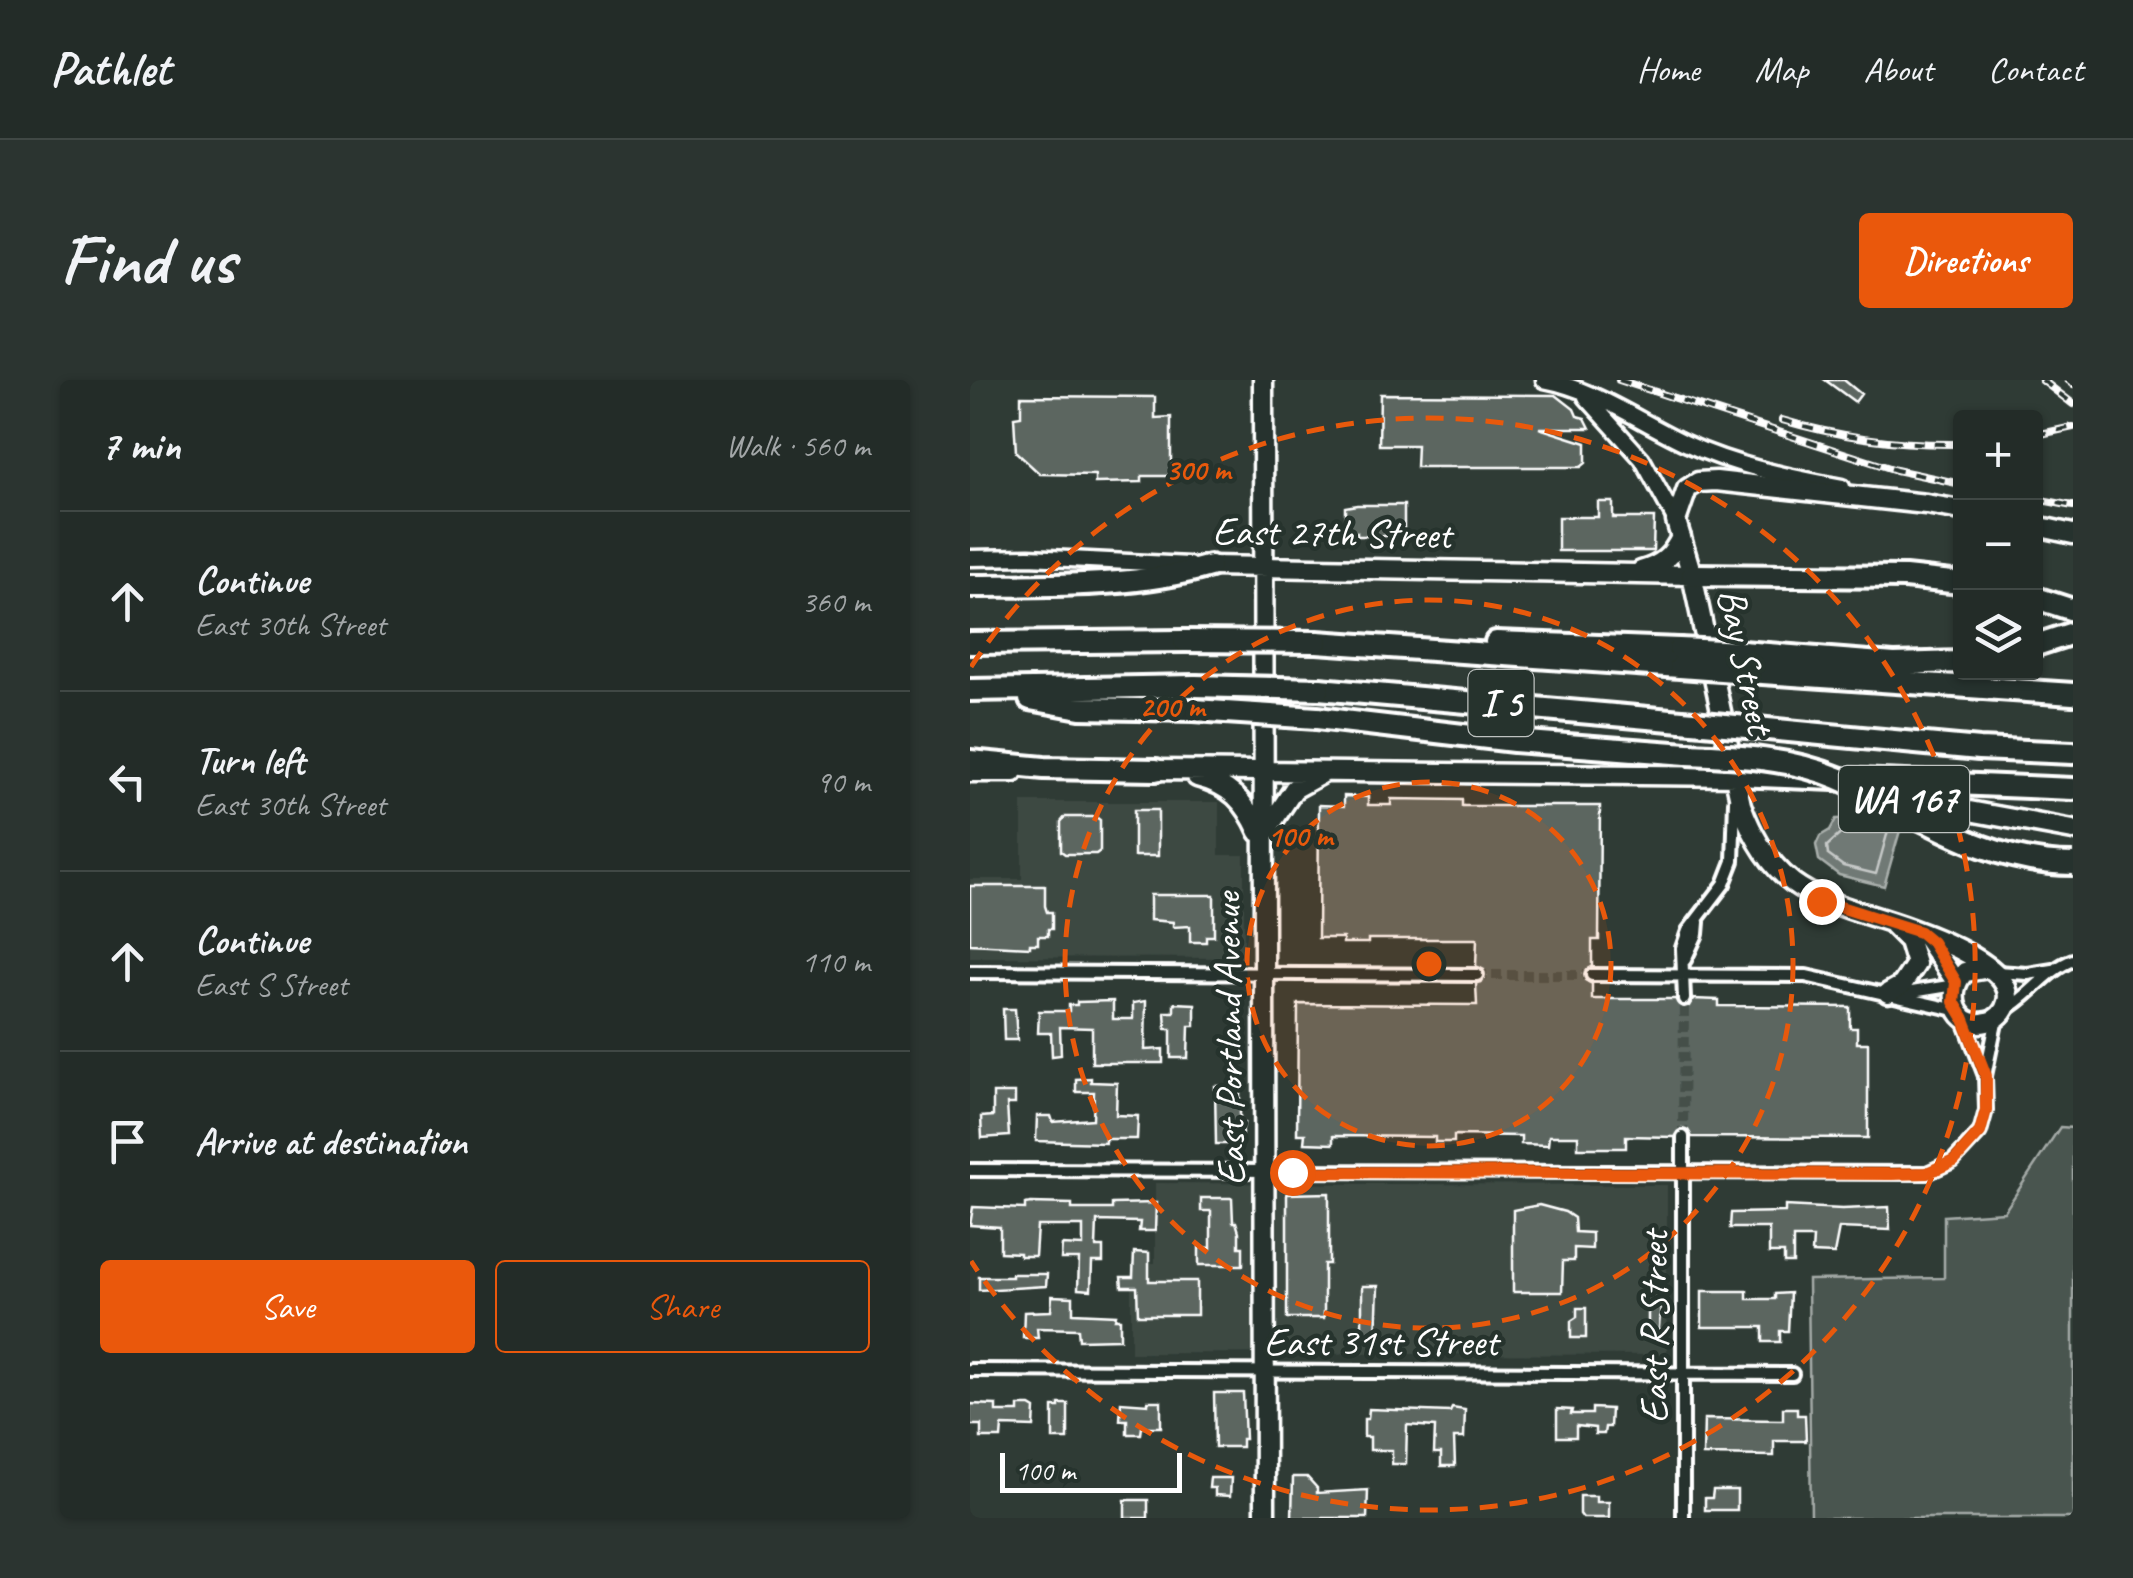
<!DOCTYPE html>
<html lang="en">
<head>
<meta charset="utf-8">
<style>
	body { margin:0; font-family:Caveat,sans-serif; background:#2b3430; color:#f1f3f6 }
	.controls { position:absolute; right:30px; top:30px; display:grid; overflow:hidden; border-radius:10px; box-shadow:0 2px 8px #0004 }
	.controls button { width:90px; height:90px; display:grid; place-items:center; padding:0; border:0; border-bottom:2px solid #404845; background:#232c28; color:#f1f3f6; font:50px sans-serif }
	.scale { position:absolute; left:30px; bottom:25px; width:182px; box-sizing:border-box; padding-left:10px; border:5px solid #fff; border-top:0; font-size:28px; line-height:35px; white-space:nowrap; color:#fff; -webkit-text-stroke:8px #26332d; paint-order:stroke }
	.stop { position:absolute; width:30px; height:30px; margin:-22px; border:8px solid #ea580c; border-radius:50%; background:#fff }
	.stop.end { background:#ea580c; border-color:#fff; box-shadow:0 2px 10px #0008 }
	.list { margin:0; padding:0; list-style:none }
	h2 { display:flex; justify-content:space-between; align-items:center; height:130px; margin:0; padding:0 40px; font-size:42px }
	h2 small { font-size:32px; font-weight:400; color:#a3a7a8 }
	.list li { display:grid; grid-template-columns:65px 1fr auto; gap:30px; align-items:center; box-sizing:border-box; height:180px; padding:0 40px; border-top:2px solid #404845 }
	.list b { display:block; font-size:38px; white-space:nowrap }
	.list p { margin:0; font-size:32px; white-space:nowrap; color:#a3a7a8 }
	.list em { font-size:32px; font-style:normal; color:#a3a7a8 }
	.actions { display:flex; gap:20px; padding:30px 40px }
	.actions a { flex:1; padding:22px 0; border:2px solid #ea580c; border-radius:10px; text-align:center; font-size:35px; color:#ea580c }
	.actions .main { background:#ea580c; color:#fff }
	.icon { flex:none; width:55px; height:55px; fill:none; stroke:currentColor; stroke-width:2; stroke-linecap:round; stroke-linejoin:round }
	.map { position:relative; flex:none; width:1103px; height:1138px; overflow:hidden; border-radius:10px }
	header { display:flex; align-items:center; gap:60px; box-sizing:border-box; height:140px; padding:0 50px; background:#232c28; border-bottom:2px solid #404845 }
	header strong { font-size:48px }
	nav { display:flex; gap:55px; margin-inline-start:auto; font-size:35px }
	.intro { display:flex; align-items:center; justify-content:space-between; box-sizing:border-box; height:240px; padding:0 60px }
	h1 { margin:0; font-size:70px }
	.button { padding:25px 45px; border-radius:10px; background:#ea580c; color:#fff; font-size:35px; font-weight:700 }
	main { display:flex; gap:60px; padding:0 60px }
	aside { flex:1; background:#232c28; border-radius:10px; box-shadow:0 2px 8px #0004 }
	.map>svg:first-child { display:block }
	.built { fill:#3c4842 }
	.green { fill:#4a544f; stroke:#a4aaa7; stroke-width:2.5 }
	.water { fill:#707975; stroke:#a9afac; stroke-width:2.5 }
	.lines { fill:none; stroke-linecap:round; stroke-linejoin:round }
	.shore { stroke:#c6c9c8; stroke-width:2.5 }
	.building { fill:#5b6661; stroke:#fff; stroke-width:2.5 }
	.minor-tunnel { stroke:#444f49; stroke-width:10; stroke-dasharray:10 5; stroke-linecap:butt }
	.minor-casing { stroke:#fff; stroke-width:18 }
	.tertiary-casing { stroke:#fff; stroke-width:21 }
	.primary-casing { stroke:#fff; stroke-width:25 }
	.motorway-casing { stroke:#fff; stroke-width:28 }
	.minor { stroke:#26332d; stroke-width:10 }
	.tertiary { stroke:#26332d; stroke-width:14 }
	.primary { stroke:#26332d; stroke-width:18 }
	.motorway { stroke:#26332d; stroke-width:20 }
	.rail-casing { stroke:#fff; stroke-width:8 }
	.rail { stroke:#26332d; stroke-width:4; stroke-dasharray:11; stroke-linecap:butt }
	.motorway-bridge-casing { stroke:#fff; stroke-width:28; stroke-linecap:butt }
	.motorway-bridge { stroke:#26332d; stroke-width:20 }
	.route { stroke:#ea580c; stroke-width:12 }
	.ring { fill:none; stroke:#e8590c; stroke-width:5; stroke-dasharray:18 12 }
	.labels { text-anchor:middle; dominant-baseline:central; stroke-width:9; stroke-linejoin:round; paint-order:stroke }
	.shield { fill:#26332d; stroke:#bec2c0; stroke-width:2.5 }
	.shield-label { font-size:38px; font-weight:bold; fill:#fff }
	.street-label { font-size:40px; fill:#fff; stroke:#26332d }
	.centre { fill:#e8590c; stroke:#26332d; stroke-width:5 }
	.ring-label { font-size:30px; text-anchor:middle; font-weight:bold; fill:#e8590c; stroke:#26332d; stroke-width:9; stroke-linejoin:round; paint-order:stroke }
</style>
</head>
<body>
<header>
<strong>Pathlet</strong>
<nav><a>Home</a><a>Map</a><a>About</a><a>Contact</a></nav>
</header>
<div class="intro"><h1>Find us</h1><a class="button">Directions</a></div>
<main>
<aside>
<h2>7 min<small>Walk · 560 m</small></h2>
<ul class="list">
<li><svg class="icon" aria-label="ahead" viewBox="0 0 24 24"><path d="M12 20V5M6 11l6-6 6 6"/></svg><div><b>Continue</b><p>East 30th Street</p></div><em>360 m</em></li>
<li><svg class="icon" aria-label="left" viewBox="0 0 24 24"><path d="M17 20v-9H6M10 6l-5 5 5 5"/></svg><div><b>Turn left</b><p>East 30th Street</p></div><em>90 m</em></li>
<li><svg class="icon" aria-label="ahead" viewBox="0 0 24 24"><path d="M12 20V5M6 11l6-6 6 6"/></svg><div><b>Continue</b><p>East S Street</p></div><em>110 m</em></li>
<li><svg class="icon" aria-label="arrive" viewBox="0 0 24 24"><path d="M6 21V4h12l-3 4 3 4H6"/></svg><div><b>Arrive at destination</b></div></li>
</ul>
<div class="actions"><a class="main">Save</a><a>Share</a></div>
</aside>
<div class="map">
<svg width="1103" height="1138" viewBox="0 0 1103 1138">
	<rect width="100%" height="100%" fill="#2f3b35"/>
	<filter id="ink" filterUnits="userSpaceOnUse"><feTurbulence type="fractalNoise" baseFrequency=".01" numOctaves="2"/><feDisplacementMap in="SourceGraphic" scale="20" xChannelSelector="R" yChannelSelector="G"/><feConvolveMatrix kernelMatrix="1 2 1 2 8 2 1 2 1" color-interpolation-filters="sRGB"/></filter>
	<g filter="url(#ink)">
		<path class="built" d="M52,422H249V475H274V578L0,577V499H52Z
			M185,803L697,805V975L161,973V883H185Z"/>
		<path class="green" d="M1090,747L1103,748V1138H841L838,900L974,898V836L1034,832Z"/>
		<path class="water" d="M866,439L910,438L929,443L931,447L914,506L869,495L849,480L846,465L850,456L860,450Z"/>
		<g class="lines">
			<path class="shore" d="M876,449L918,451L906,494L873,486L858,475L857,466Z"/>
		</g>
		<path class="building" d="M855,0H874L891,14L885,22Z
			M410,14L586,15L604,29L607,36L615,38L620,48H569L616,63V83L611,87H446L447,65H409Z
			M51,16L185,17V38L201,37V96H172V102L125,103V95L70,94L46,72L44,37L51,36Z
			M628,122H643V138H684L683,171H588V137H628Z
			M387,125H434V156H387V152H375V127Z
			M374,416L398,417V425H421V419L492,420V426H630L629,560H622V586L613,594L615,600L622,604V619H705L713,628L719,626L723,619L749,620V626L880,627V648H887V663H898V758L722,757L718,750L712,748L704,757L656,756V768H608V756H579L578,765L551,764V756L484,755V762H465V757L363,756V764L334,763L335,754H327L328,624L507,625L506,604L516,596L514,590L506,586L507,559H398V563H373V558H348L349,425L374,426Z
			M164,430H188V476H164Z
			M95,437H126L130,440V471L126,474H95L91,471V442Z
			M0,506H75V526L77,532H82V549H78V556H68V564H60V567L0,564Z
			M180,515H244V556H236V562H220V546L203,547V542L180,540Z
			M143,621V639H163V623L176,621L175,670L193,669V683H122V648L90,647L91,675L82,676L81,653H68L69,631H99V625H107V622Z
			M204,623L225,624V646H219L218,678H201V649H196L195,632H204Z
			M33,629H45L47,660H34Z
			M121,698V702L147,703L146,735L168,736L167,759H135V763L66,761L67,736H81L83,742L123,739L124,712H106V699Z
			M245,706H270V743H274L270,764H246Z
			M23,713H45V724H37L39,756L12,758L11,737L23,736Z
			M359,813V884H354V938H317V814Z
			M231,818H262L263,842H266L269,852V867H273V885H229V867L241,868V831H231Z
			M61,823L102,824V829H142V824L186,823L185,851H169L170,842L127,841L126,867H133V882H122L121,910L108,909L109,879H91L92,865L113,866V846H67L65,876H50V873L30,872V847L0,845L3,827L55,829V824Z
			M569,825L595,832L604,838L605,852L622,853V869L604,868V881H593L592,912H543V830Z
			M815,826L872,829L919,827L920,850L869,848L864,874L842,873L843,858H823V883H814V873H799V848H760L761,833L815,832Z
			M164,872L179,873V901H227V935H168L167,907H152L151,897H163Z
			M42,894H77L76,906L9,910V897H42Z
			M392,906H408L406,959L392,957Z
			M732,911H777V919H805V914L820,913L818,951H810V962H793V947H732Z
			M82,916L103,917V933L146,935L145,939H150V959L109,960L108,949L67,948L68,958H53L54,932L81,931Z
			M678,923L691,924L688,959L670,958L671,944H678Z
			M607,928H616V958H601V941L607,937Z
			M244,1013H273L275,1059H272V1067H245Z
			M178,1021H191V1047H172L171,1054H157V1040H150L151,1022L178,1024Z
			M0,1024L26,1025V1032H49V1026H60L65,1029L64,1047L32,1046L31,1058H11V1045H0Z
			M89,1024H98V1059H83V1027H89Z
			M482,1028L495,1030L494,1058H484L485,1086H471V1073H464L465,1047L437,1045L436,1084H422V1070H400V1057H394V1039H398L399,1029L480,1032Z
			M622,1028L641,1029L640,1047H635L634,1054H625V1048L606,1046V1057H587V1029L602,1030L601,1034H622Z
			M813,1028H827V1035H835L836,1061H804V1076L733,1075L734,1039L813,1040Z
			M323,1097H337L347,1108V1113L398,1110L397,1138H322Z
			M240,1098H261L260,1116L245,1115V1108H239Z
			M743,1110H767V1130H735V1118H742Z
			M610,1116H626V1122H639V1138H613L610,1134Z
			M155,1120H178V1138H155Z"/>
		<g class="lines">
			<path class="minor-tunnel" d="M507,595H622
				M713,757L714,619"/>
			<defs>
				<path id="minor" d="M715,580L727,554L728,542
					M0,592L507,595
					M1027,592L1058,594L1083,590
					M622,595L836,596L986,630
					M936,613L985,605
					M714,619L712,568L718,551L754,504L763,481L765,421
					M1034,631C1060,617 1076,590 1103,580
					M993,638L1015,696
					M0,790L957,793L983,781L1010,752L1016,730L1015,696L1027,638
					M0,990L822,994
					M713,1138V757"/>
				<path id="tertiary" d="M574,0C627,10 668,41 715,63C765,86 819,97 872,107
					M616,17L672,79L706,141
					M0,178L59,177L219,185
					M0,394H44"/>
				<path id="primary" d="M293,0L295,1138
					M991,130L956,124L746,101L728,102L717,109L706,141L722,195L771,425C807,522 855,518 941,549C966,558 1047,588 1037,622C1035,632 1027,640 1017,642C985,650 975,611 995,592L1019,588
					M1066,146L1103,154
					M240,186L722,195
					M671,191C692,185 702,176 711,157
					M186,390L772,396
					M227,397C260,405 275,421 289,452
					M912,415L1103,450
					M293,456L324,409L353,393
					M955,556L986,602
					M918,613L932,605L946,584L939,561L923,545"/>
				<path id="motorway" d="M722,195L935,197L991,203
					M0,206C79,205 164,208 240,186
					M1066,218L1103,230
					M347,262L710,287
					M526,262L709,269
					M0,263L214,261
					M1066,265L1103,253
					M772,272L924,284L991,282
					M778,292L1103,314
					M349,309L712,341
					M0,310L225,306
					M60,319L110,328L224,330
					M347,338L544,361L717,374
					M787,348L1009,369L1103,373
					M0,381L74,388L186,390
					M765,395L1103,409"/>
			</defs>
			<use href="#minor" class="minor-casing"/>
			<use href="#tertiary" class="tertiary-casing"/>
			<use href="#primary" class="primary-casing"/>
			<use href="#motorway" class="motorway-casing"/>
			<use href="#minor" class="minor"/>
			<use href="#tertiary" class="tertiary"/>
			<use href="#primary" class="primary"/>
			<use href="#motorway" class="motorway"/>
			<defs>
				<path id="rail" d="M649,0L926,90L991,104
					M1072,0L1103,24
					M1098,0L1103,4
					M812,40C869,57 931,65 991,64
					M1066,55L1103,47
					M1066,119L1103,126"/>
			</defs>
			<use href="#rail" class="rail-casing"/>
			<use href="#rail" class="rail"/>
			<defs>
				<path id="motorway-bridge" d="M214,261L347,262
					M709,269L772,272
					M710,287L778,292
					M225,306L349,309
					M224,330L347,338
					M712,341L787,348
					M717,374C768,376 820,378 868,398C946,432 1014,484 1103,484"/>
			</defs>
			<use href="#motorway-bridge" class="motorway-bridge-casing"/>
			<use href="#motorway-bridge" class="motorway-bridge"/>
		</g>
	</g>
	<g class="lines" filter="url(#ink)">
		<path class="route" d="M322,792L922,794L957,793L984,781L1010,752L1016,730V696L993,637L984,622L986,602L962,562L950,552L851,521"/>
	</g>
	<circle cx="459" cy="584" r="182" fill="#e8590c" fill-opacity=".12"/>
	<g class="ring">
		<circle cx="459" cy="584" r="182"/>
		<circle cx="459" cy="584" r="364"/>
		<path d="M1 287A546 546 0 1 1 1 881"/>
	</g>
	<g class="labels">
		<g class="shield">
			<rect x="498.5" y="290" width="65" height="66" rx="8"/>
			<rect x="869" y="386" width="130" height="66" rx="8"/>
		</g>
		<g class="shield-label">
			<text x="531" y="323">I 5</text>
			<text x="934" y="419">WA 167</text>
		</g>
		<g class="street-label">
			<text transform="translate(362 153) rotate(1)">East 27th Street</text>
			<text transform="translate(776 281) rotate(78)">Bay Street</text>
			<text transform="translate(259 659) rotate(-91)">East Portland Avenue</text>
			<text transform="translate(684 947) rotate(-90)">East R Street</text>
			<text x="411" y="962">East 31st Street</text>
		</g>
	</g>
	<circle cx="459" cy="584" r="15" class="centre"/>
	<g class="ring-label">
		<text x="228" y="100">300 m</text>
		<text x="202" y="337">200 m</text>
		<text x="330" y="466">100 m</text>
	</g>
</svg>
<div class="controls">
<button>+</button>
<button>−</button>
<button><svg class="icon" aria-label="layers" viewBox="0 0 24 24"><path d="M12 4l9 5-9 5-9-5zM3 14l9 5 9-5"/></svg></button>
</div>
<div class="scale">100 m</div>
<div class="stop" style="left:322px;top:792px"></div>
<div class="stop end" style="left:851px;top:521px"></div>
</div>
</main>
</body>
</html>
